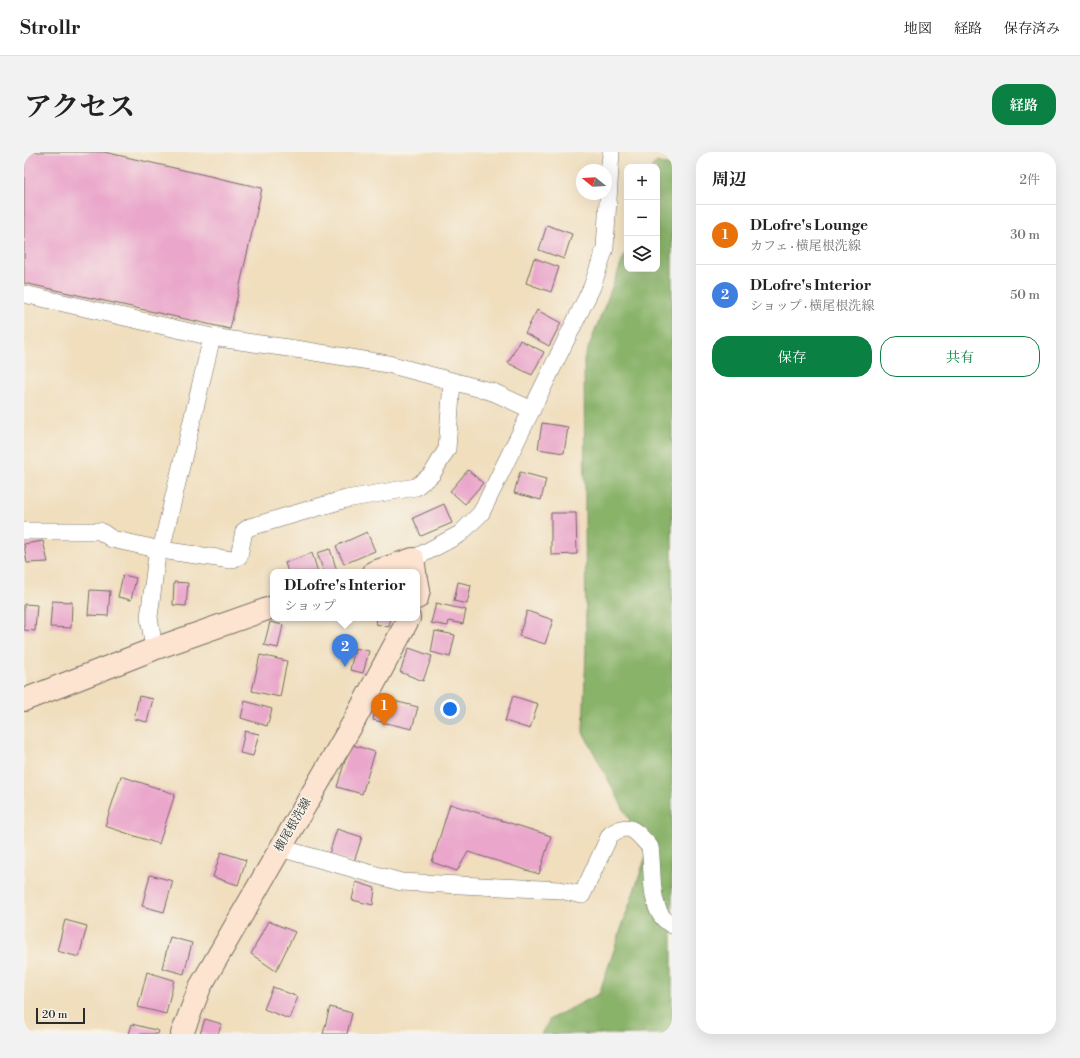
<!DOCTYPE html>
<html lang="ja">
<head>
<meta charset="utf-8">
<style>
	body { margin:0; font-family:"Libre Bodoni","Noto Serif JP",serif; background:#f2f2f2; color:#222 }
	.controls { position:absolute; right:12px; top:12px; display:grid; overflow:hidden; border-radius:8px; box-shadow:0 4px 16px #0002 }
	.controls button { width:36px; height:36px; display:grid; place-items:center; padding:0; border:0; border-bottom:1px solid #e0e0e0; background:#fff; color:#222; font:20px sans-serif }
	.compass { position:absolute; left:552px; top:12px; width:36px; height:36px; border-radius:50%; background:#fff; box-shadow:0 4px 16px #0002; rotate:288deg }
	.scale { position:absolute; left:12px; bottom:10px; width:49px; box-sizing:border-box; padding-left:4px; border:2px solid #2b2b2b; border-top:0; font-size:11px; line-height:14px; white-space:nowrap; color:#2b2b2b; -webkit-text-stroke:3px #f7f3e8; paint-order:stroke }
	.you { position:absolute; left:426px; top:557px; width:14px; height:14px; margin:-10px; border:3px solid #fff; border-radius:50%; background:#1a73e8; box-shadow:0 0 0 6px #1a73e833 }
	.badge { display:grid; place-items:center; width:26px; height:26px; border-radius:50%; background:#0b8043; color:#fff; font-size:13px; font-weight:700 }
	.pin { position:absolute; translate:-50% -33px; filter:drop-shadow(0 1px 2px #0008) }
	.pin::after { content:''; position:absolute; top:21px; width:14px; height:12px; background:inherit; clip-path:polygon(0 0,100% 0,50% 100%) }
	.popup { position:absolute; left:246px; top:417px; width:150px; height:52px; box-sizing:border-box; display:grid; place-content:center; border-radius:8px; background:#fff; filter:drop-shadow(0 1px 3px #0005); font-size:13px; white-space:nowrap; color:#767676 }
	.popup b { font-size:15px; color:#222 }
	.popup::after { content:''; position:absolute; left:50%; top:100%; margin-left:-8px; border:8px solid transparent; border-top-color:#fff }
	.list { margin:0; padding:0; list-style:none }
	h2 { display:flex; justify-content:space-between; align-items:center; height:52px; margin:0; padding:0 16px; font-size:17px }
	h2 small { font-size:13px; font-weight:400; color:#767676 }
	.list li { display:grid; grid-template-columns:26px 1fr auto; gap:12px; align-items:center; box-sizing:border-box; height:60px; padding:0 16px; border-top:1px solid #e0e0e0 }
	.list b { display:block; font-size:15px; white-space:nowrap }
	.list p { margin:0; font-size:13px; white-space:nowrap; color:#767676 }
	.list em { font-size:13px; font-style:normal; color:#767676 }
	.actions { display:flex; gap:8px; padding:12px 16px }
	.actions a { flex:1; padding:9px 0; border:1px solid #0b8043; border-radius:16px; text-align:center; font-size:14px; color:#0b8043 }
	.actions .main { background:#0b8043; color:#fff }
	.icon { flex:none; width:22px; height:22px; fill:none; stroke:currentColor; stroke-width:2; stroke-linecap:round; stroke-linejoin:round }
	.map { position:relative; flex:none; width:648px; height:882px; overflow:hidden; border-radius:16px }
	header { display:flex; align-items:center; gap:24px; box-sizing:border-box; height:56px; padding:0 20px; background:#fff; border-bottom:1px solid #e0e0e0 }
	header strong { font-size:19px }
	nav { display:flex; gap:22px; margin-inline-start:auto; font-size:14px }
	.intro { display:flex; align-items:center; justify-content:space-between; box-sizing:border-box; height:96px; padding:0 24px }
	h1 { margin:0; font-size:28px }
	.button { padding:10px 18px; border-radius:16px; background:#0b8043; color:#fff; font-size:14px; font-weight:700 }
	main { display:flex; gap:24px; padding:0 24px }
	aside { flex:1; background:#fff; border-radius:16px; box-shadow:0 4px 16px #0002 }
	.map>svg:first-child { display:block }
	.forest { fill:#8ab36b; stroke:#5a6f4b }
	.building { fill:#eaa6cb }
	.lines { fill:none; stroke-linecap:round; stroke-linejoin:round }
	.street-casing { stroke:#706a5e; stroke-width:18 }
	.secondary-casing { stroke:#706a5e; stroke-width:24 }
	.street { stroke:#fff; stroke-width:17 }
	.secondary { stroke:#fde4d1; stroke-width:22 }
	.labels { text-anchor:middle; dominant-baseline:central; stroke-width:3; stroke-linejoin:round; paint-order:stroke }
	.street-label { font-size:12px; fill:#2b2b2b; stroke:#f7f3e8 }
</style>
</head>
<body>
<header>
<strong>Strollr</strong>
<nav><a>地図</a><a>経路</a><a>保存済み</a></nav>
</header>
<div class="intro"><h1>アクセス</h1><a class="button">経路</a></div>
<main>
<div class="map">
<svg width="648" height="882" viewBox="0 0 648 882">
	<rect width="100%" height="100%" fill="#f7f3e8"/>
	<filter id="ink" filterUnits="userSpaceOnUse"><feTurbulence type="fractalNoise" baseFrequency=".025" numOctaves="2"/><feDisplacementMap in="SourceGraphic" scale="8" xChannelSelector="R" yChannelSelector="G"/><feConvolveMatrix kernelMatrix="1 2 1 2 8 2 1 2 1" color-interpolation-filters="sRGB"/></filter>
	<filter id="wash" filterUnits="userSpaceOnUse"><feTurbulence type="fractalNoise" baseFrequency=".012" numOctaves="4" result="noise"/><feDisplacementMap in="SourceGraphic" scale="16" xChannelSelector="R" yChannelSelector="G"/><feGaussianBlur stdDeviation="0.9" result="paint"/><feColorMatrix in="noise" values="0 0 0 0 0 0 0 0 0 0 0 0 0 0 0 0 0 1.4 0 .05"/><feComposite in="paint" operator="in"/></filter>
	<g filter="url(#wash)">
		<rect width="100%" height="100%" fill="#f0debd"/>
		<path class="forest" d="M633,10L648,15V882H517L526,867L575,842L623,701L559,580L562,498L560,207L603,97V117H633V15H627Z"/>
		<g id="blocks">
			<path class="building" d="M0,0H80L238,36L206,177L0,131Z
				M523,73L548,82L540,107L515,98Z
				M510,106L535,115L527,140L502,131Z
				M513,158L537,171L525,194L501,181Z
				M496,188L520,200L508,223L484,211Z
				M518,271L544,275L540,301L514,297Z
				M444,318L459,331L441,352L426,339Z
				M496,320L522,327L517,348L490,341Z
				M420,352L428,371L397,384L389,366Z
				M527,361H552L553,402L527,403Z
				M343,380L351,399L320,412L312,394Z
				M19,389L24,410L3,411L0,392Z
				M306,397L313,419L300,420L293,401Z
				M288,401L294,420H264L261,411Z
				M99,423L112,426L107,448L94,445Z
				M150,430L164,431L162,454L149,453Z
				M434,430L447,433L443,452L430,449Z
				M66,438L86,439L84,464L64,463Z
				M28,449L48,450L47,476L26,475Z
				M412,451L442,458L439,472L425,469L424,474L407,471Z
				M0,452L13,453L11,479L0,478Z
				M503,459L529,468L521,492L495,484Z
				M353,466H367L365,475L352,472Z
				M246,470L259,473L254,496L240,493Z
				M411,479L431,483L426,505L407,500Z
				M331,496L345,499L339,521L326,518Z
				M385,496L408,504L399,529L376,520Z
				M236,503L263,509L256,545L228,539Z
				M115,544L129,547L123,570L110,567Z
				M489,544L514,552L506,577L481,569Z
				M354,545L394,555L388,577L349,568Z
				M221,549L248,557L243,574L217,566Z
				M221,579L235,582L229,604L216,601Z
				M326,592L351,600L338,642L313,635Z
				M97,624L151,642L135,692L81,674Z
				M426,652L527,684L515,722L444,700L433,719L408,710Z
				M313,677L338,685L330,710L305,702Z
				M197,700L222,708L214,733L189,725Z
				M126,723L149,729L140,760L118,754Z
				M332,730L351,736L349,753L328,748Z
				M41,768L63,774L55,805L33,799Z
				M244,769L271,780L252,819L227,802Z
				M146,785L168,791L160,822L138,816Z
				M123,820L150,828L142,862L114,855Z
				M249,835L274,845L265,867L240,857Z
				M306,855L328,861L323,882H299Z
				M181,867L198,872L194,882H176Z
				M108,872L135,879L134,882H105Z"/>
		</g>
	</g>
	<g filter="url(#ink)">
		<use href="#blocks" fill-opacity="0" stroke="#706a5e" stroke-width="1"/>
		<g class="lines">
			<defs>
				<path id="street" d="M0,142L188,185L278,198L364,212L469,240L508,258
					M0,379H76L88,387L137,398L207,408L215,404L220,379L226,375L322,347L392,335L408,322L423,297L428,230
					M389,407L436,382L457,361L568,135L581,96L587,0
					M130,497L125,465L133,403L137,398L188,185
					M256,696L377,730L536,738L558,743L586,683C606,668 612,680 626,695C629,715 626,742 635,760C638,766 643,770 648,773"/>
				<path id="secondary" d="M350,420L389,407L391,420
					M393,427L395,438L393,446
					M0,548L130,497L249,455
					M158,882L176,835L329,571L385,466"/>
			</defs>
			<use href="#street" class="street-casing"/>
			<use href="#secondary" class="secondary-casing"/>
			<use href="#street" class="street"/>
			<use href="#secondary" class="secondary"/>
		</g>
	</g>
	<g class="labels">
		<g class="street-label">
			<text transform="translate(269 673) rotate(-60)">横尾根洗線</text>
		</g>
	</g>
</svg>
<div class="controls">
<button>+</button>
<button>−</button>
<button><svg class="icon" aria-label="layers" viewBox="0 0 24 24"><path d="M12 4l9 5-9 5-9-5zM3 14l9 5 9-5"/></svg></button>
</div>
<svg class="compass" viewBox="-18 -18 36 36"><path d="M0-13l5 13h-10z" fill="#e53935"/><path d="M0 13l5-13h-10z" fill="#767676"/></svg>
<div class="scale">20 m</div>
<div class="you"></div>
<div class="pin badge" style="left:360px;top:574px;background:#e8710a">1</div>
<div class="pin badge" style="left:321px;top:515px;background:#3f7fe0">2</div>
<div class="popup"><b>DLofre's Interior</b>ショップ</div>
</div>
<aside>
<h2>周辺<small>2件</small></h2>
<ul class="list">
<li><span class="badge" style="background:#e8710a">1</span><div><b>DLofre's Lounge</b><p>カフェ · 横尾根洗線</p></div><em>30 m</em></li>
<li><span class="badge" style="background:#3f7fe0">2</span><div><b>DLofre's Interior</b><p>ショップ · 横尾根洗線</p></div><em>50 m</em></li>
</ul>
<div class="actions"><a class="main">保存</a><a>共有</a></div>
</aside>
</main>
</body>
</html>
